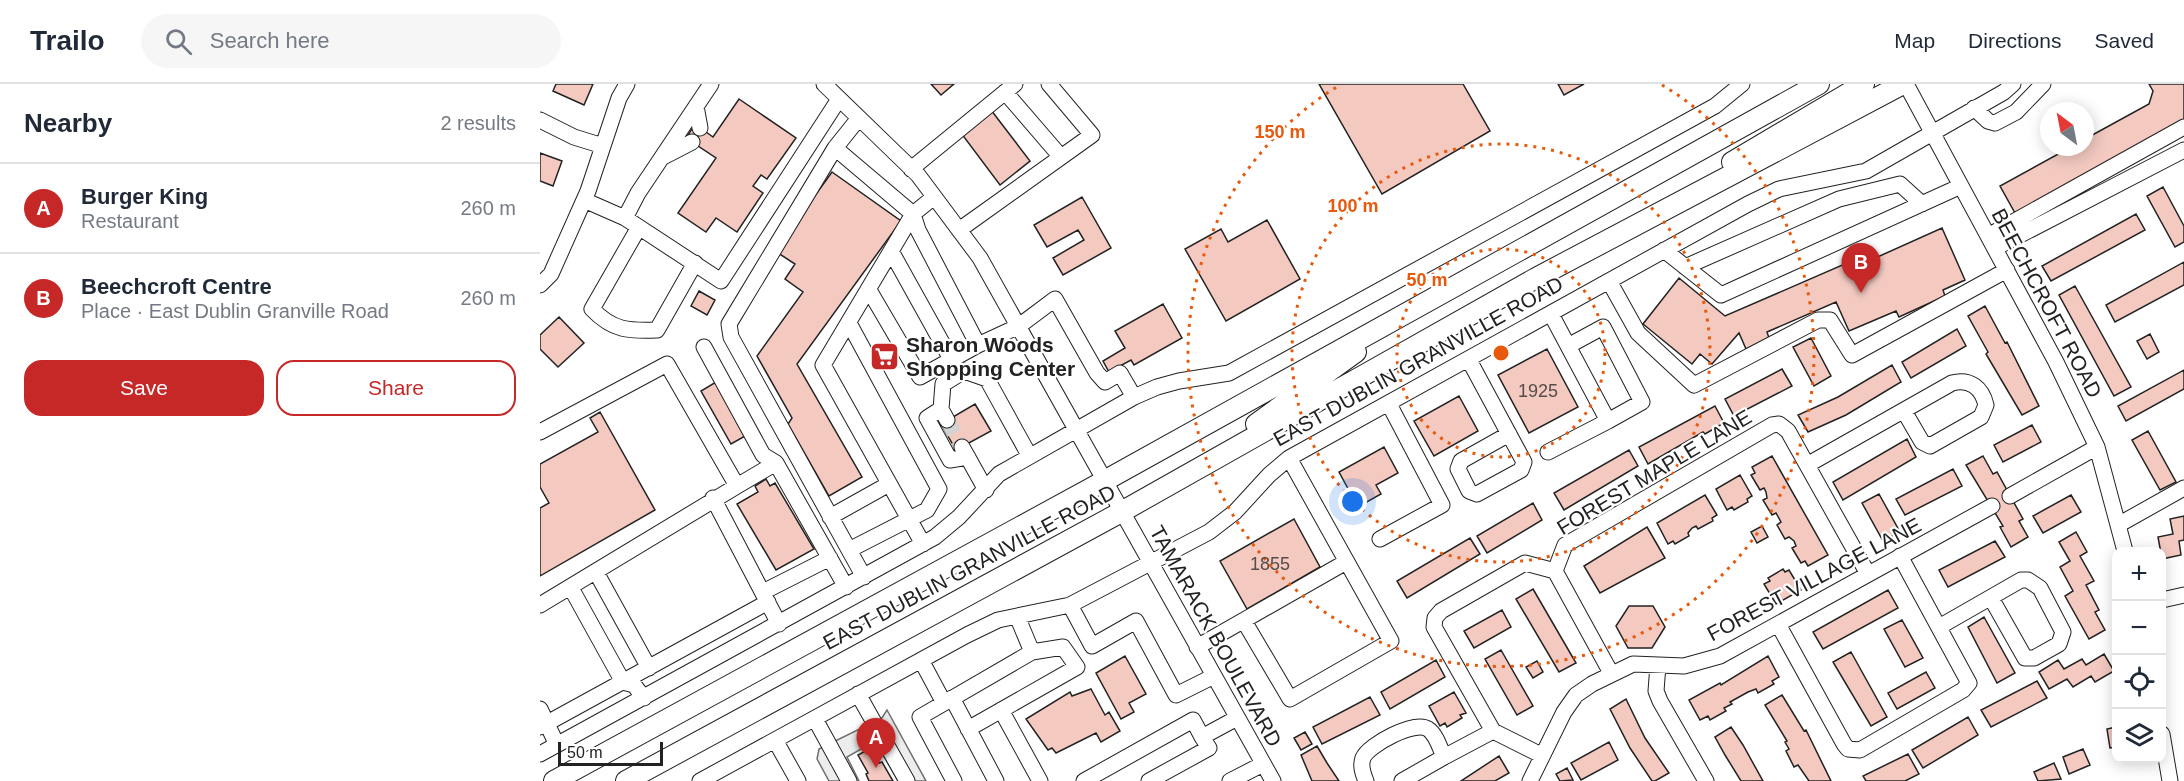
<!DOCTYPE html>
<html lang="en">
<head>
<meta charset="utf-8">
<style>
	body { margin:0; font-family:Helvetica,sans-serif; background:#f6f6f7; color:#1f2937 }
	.controls { position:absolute; right:18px; bottom:18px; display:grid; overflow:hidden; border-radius:12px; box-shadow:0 3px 15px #0003 }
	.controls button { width:54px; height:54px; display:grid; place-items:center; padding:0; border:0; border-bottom:2px solid #e0e1e3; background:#fff; color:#1f2937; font:30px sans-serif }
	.compass { position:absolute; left:1500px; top:18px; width:54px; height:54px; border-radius:50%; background:#fff; box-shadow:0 3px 15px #0003; rotate:328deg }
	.scale { position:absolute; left:18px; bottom:15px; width:105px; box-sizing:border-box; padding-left:6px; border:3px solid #222; border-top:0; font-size:16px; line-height:21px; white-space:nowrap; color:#222; -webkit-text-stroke:4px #fff; paint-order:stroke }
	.you { position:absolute; left:813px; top:418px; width:21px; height:21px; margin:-15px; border:4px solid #fff; border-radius:50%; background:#1a73e8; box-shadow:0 0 0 9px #1a73e833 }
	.badge { display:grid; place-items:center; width:39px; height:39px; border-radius:50%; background:#c62828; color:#fff; font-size:20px; font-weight:700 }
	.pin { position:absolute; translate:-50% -50px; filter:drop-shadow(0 2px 3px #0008) }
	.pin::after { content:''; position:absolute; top:32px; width:21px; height:18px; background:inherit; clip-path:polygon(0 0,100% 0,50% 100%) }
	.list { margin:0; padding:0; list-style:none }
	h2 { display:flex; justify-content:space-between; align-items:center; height:78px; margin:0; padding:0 24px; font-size:26px }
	h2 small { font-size:20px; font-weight:400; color:#747a83 }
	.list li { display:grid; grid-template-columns:39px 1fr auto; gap:18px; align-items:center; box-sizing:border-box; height:90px; padding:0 24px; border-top:2px solid #e0e1e3 }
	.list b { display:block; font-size:22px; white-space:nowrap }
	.list p { margin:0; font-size:20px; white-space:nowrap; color:#747a83 }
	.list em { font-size:20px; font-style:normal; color:#747a83 }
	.actions { display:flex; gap:12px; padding:18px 24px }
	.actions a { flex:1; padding:14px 0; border:2px solid #c62828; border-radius:18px; text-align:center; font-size:21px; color:#c62828 }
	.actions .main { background:#c62828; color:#fff }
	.icon { flex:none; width:33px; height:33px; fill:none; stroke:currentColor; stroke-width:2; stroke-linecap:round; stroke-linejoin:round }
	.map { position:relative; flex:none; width:1644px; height:697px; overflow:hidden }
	header { display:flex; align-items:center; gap:36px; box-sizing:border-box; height:84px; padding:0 30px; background:#fff; border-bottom:2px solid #e0e1e3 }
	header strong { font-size:28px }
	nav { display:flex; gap:33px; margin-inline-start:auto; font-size:21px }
	.search { width:420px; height:54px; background:#f6f6f7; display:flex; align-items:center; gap:15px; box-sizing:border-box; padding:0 21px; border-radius:33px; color:#747a83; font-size:22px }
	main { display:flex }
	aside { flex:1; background:#fff }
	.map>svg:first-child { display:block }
	.parking { fill:#ededed; stroke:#6f6f6f; stroke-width:1.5 }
	.building { fill:#f3c9c0; stroke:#222; stroke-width:1.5 }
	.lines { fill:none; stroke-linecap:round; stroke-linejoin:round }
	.minor-tunnel { stroke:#d3d3d3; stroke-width:15; stroke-dasharray:15 8; stroke-linecap:butt }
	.minor-casing { stroke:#222; stroke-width:17 }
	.major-casing { stroke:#222; stroke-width:22 }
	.minor { stroke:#fff; stroke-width:15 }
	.major { stroke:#fff; stroke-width:20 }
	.ring { fill:none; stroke:#e8590c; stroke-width:3; stroke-dasharray:3 6 }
	.labels { text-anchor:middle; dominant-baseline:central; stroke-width:4.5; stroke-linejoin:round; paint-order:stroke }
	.number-label { font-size:18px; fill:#564c4a }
	.street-label { font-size:21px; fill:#222; stroke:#fff }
	.poi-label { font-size:21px; font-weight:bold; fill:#222; stroke:#fff; text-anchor:start }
	.centre { fill:#e8590c; stroke:#fff; stroke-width:3 }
	.ring-label { font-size:18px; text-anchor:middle; font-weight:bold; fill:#e8590c; stroke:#fff; stroke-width:4.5; stroke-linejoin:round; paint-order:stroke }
</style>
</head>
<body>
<header>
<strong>Trailo</strong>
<div class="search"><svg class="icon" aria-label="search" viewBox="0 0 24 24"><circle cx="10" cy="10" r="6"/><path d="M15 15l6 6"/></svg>Search here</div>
<nav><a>Map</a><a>Directions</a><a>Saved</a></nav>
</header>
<main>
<aside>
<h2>Nearby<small>2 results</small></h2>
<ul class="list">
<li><span class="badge">A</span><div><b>Burger King</b><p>Restaurant</p></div><em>260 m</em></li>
<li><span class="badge">B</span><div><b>Beechcroft Centre</b><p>Place · East Dublin Granville Road</p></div><em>260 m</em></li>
</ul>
<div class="actions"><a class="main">Save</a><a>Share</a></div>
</aside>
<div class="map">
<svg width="1644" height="697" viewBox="0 0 1644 697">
	<rect width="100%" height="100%" fill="#fff"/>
	<path class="parking" d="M347,626L386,697H358L335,657L307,673L319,697H289L277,675L279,665L342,634Z"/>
	<path class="building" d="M16,0H53L44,21L13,7Z
		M391,0H414L401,11Z
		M779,0H923L950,47L842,110Z
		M1018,0H1044L1024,11Z
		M1609,0H1644V37L1475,129L1460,102L1531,63H1545V55L1609,20L1613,7Z
		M199,15L256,54L227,95L221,91L213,102L223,109L197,148L176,134L166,148L138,129L176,74L146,54L155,40L173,53Z
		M451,26L490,77L460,101L421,49Z
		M0,69L22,77L13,102L0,97Z
		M292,88L361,137L257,280L322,393L289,412L248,340L252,334L217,272L263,208L245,195L255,180L235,167Z
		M1623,103L1644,142V158L1635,163L1607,112Z
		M542,113L571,164L523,191L513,174L544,156L538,146L507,163L494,141Z
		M1596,130L1605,146L1511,197L1502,182Z
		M727,136L760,195L686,237L645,165L681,145L688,158Z
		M1402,144L1425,196L1403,206L1405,212L1359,233L1356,227L1309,247L1296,218L1227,248L1229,254L1206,265L1199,249L1172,280L1160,270L1152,280L1103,240L1139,194L1185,232L1330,169L1333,175Z
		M1644,178V201L1575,238L1566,221Z
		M1535,202L1591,303L1574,312L1519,211Z
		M159,207L175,216L167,231L151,222Z
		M623,220L642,254L594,281L591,276L569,288L563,277L585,264L575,247Z
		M1445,222L1465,259L1467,258L1499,322L1482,331L1446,270L1448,268L1428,232Z
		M19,233L44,259L18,283L0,265V251Z
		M1417,245L1426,262L1371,294L1362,278Z
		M1610,250L1619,268L1607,275L1597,257Z
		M1271,254L1291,292L1274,302L1253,263Z
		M1007,265L1038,323L989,349L958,291Z
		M1352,281L1361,298L1306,331L1268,348L1258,331L1298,313Z
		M1242,285L1252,302L1194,332L1185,315Z
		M1644,286V305L1586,337L1578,322Z
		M176,298L207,351L191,360L161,307Z
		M919,312L938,347L894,372L874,337Z
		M435,320L451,347L416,366L401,340Z
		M1175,322L1184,339L1165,350L1163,348L1108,380L1099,363Z
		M60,328L115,426L0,492V424L9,419L0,403V380L58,348L50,334Z
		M1492,341L1501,358L1463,378L1454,361Z
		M1608,347L1636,398L1620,406L1592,356Z
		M1367,355L1376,373L1303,416L1293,398Z
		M844,363L858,389L836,401L841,410L818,423L799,388Z
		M1089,366L1098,382L1024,426L1014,409Z
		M1232,372L1288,471L1268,482L1265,477L1261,479L1252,464L1256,462L1254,457L1249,453L1245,455L1237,441L1241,438L1236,429L1232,431L1223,416L1227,414L1226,408L1224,404L1220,406L1211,391L1215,389L1212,383Z
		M1443,372L1453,390L1457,388L1483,435L1479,437L1488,453L1471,463L1460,443L1463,442L1426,381Z
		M1413,385L1422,402L1365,431L1356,415Z
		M1200,391L1212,412L1207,415L1208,418L1194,426L1192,423L1187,426L1176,405Z
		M226,395L230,402L235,399L274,465L236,486L197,420L218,408L215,402Z
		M1339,410L1360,448L1343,457L1322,419Z
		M1165,411L1177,431L1172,434L1173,437L1158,445L1156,442L1152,444L1148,449L1149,452L1135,460L1133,457L1128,460L1117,439Z
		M1531,411L1541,428L1503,449L1493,432Z
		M993,419L1002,436L947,469L937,452Z
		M1644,432V456L1639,457L1641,471L1622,475L1618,453L1633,450L1630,435Z
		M754,435L780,483L707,525L680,477Z
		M1222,442L1228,453L1217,459L1211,448Z
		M1107,443L1125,474L1060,509L1044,482Z
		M1536,448L1547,468L1540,472L1554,497L1546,501L1559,526L1555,528L1565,546L1549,555L1525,512L1533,507L1520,483L1530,477L1519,458Z
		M930,454L940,470L867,514L857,497Z
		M1455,457L1465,473L1408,503L1399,486Z
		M1243,485L1245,488L1249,486L1261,506L1236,520L1224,500L1230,497L1228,494Z
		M993,505L1036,579L1019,588L976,515Z
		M1348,506L1358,524L1283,565L1273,548Z
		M1089,522H1113L1125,543L1112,564H1088L1076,542Z
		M962,526L971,543L934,564L924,547Z
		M1444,533L1475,589L1457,599L1428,543Z
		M1362,536L1383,574L1365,583L1344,545Z
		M961,566L993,622L977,631L945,575Z
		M1311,568L1347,633L1331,642L1293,578Z
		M1564,570L1574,587L1555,598L1551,592L1533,603L1527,595L1509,605L1499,588L1518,576L1524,585L1542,575L1546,581Z
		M585,572L606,610L589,619L594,628L581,635L556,589Z
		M1228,572L1239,593L1232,597L1234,600L1218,609L1216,605L1208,608L1190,618L1192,620L1184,624L1186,627L1170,636L1168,632L1160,636L1149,616L1180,599L1181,601Z
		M896,576L905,593L850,625L841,608Z
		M997,577L1003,588L993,594L986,583Z
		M1386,588L1395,604L1357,625L1348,609Z
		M1497,597L1507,614L1451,643L1441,626Z
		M551,605L565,631L569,628L580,647L561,658L556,649L516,669L512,664L508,666L486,635L530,608L532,612Z
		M914,608L926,629L920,631L922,634L907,643L905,639L900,642L889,622Z
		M1242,611L1264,647L1266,646L1291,697H1269L1258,681L1254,683L1246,667L1249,665L1245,658L1247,657L1225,621Z
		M830,613L840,631L782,660L773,643Z
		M1086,615L1105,654L1129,689L1115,697H1112L1090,664L1070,625Z
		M1428,633L1438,651L1383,684L1372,666Z
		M1191,643L1203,661L1223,697H1201L1185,671L1175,653Z
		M1576,643V663L1570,664L1567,645Z
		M765,648L772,660L761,666L754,654Z
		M1069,658L1078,676L1041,696L1031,679Z
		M777,662L787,679L799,697H772L761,671Z
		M331,664L339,679L342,678L353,697H329L326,690L328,689L318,671Z
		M1543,665L1550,681L1529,690L1523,673Z
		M1368,670L1379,690L1365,697H1326L1323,692Z
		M959,672L969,689L955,697H921Z
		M1514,679L1521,695L1498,697L1494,688Z
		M1027,684L1033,696L1020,697L1016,690Z"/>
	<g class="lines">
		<path class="minor-tunnel" d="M407,336L422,363"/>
		<defs>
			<path id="minor" d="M284,0L378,91L440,174L733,697
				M1366,0L1516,278L1557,363L1585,467
				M465,8L521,73
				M156,22L160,44
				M1434,24L1448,37L1455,39L1476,28L1503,0
				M319,34L295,64L189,240L191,253L324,493
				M0,36L34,53L63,62
				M295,64L373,130L378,146L438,261L479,242L515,215L557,289L565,298L580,289L594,313
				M125,72L152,58
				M371,85L475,0
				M44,116L85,134L181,197L299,15
				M85,134L98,109L171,0
				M99,143L52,225C73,247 89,247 117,246L155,179
				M419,146L552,51L509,0
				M1448,152L1644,43
				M1455,164L1644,66
				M1124,166L1181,211L1421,102
				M351,167L411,275
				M1145,183L1299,115L1360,100L1382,120
				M1069,197L1098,249L1154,301L1278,236H1290L1312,271L1467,186
				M0,201L11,190L48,107L79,14L87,0
				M329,206L380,293L438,261
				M1028,262L1063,243L1102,318L1068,337
				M164,263L223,371L236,379
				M929,276L984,378L981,386L937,410L929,407L918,385L921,377L969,350
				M401,325L387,334L410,376L428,373
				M407,336L401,325L403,300L424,287L447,295L489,371
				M0,348L127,280L197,402L236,379L306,503
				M422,363L446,406
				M1008,368L1068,337L1011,230
				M1267,381L1412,299C1430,294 1442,304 1446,321L1441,333L1390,362L1382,358L1364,327
				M1470,412L1557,363
				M173,414L239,540
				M290,433L349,400
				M1578,441L1644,404
				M840,455L902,421L849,320
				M383,460L283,281L373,130L394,113
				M309,466L387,426L399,405L309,239
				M1015,487L1025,461L1232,341L1239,340L1248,347L1328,490
				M1015,487L1071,589
				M56,488L109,584
				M31,504L83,598L94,601L104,614
				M223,508L290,474
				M1622,516L1644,511
				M0,521L197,402
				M530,521L552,562L596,537L636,611L674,592
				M477,532L492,568
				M704,537L750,615L851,557L749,374
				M1238,540L1304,660L1308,665L1320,666L1423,606L1429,599L1360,472
				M1399,543L1481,496H1488L1500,504L1523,548L1519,560L1494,574H1485L1451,514
				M657,563L806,478
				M381,576L404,619
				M1118,581L1116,607L1120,617L1166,697
				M318,610L367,697
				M412,614L456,697
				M0,625L17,661
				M461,626L500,697
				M275,635L309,697
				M0,643L228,518
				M1622,650L1630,697
				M235,656L258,697
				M0,670L395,453L419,433L459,390L594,313L617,303L639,297L689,289L1175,22L1202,0
				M1001,671L953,647L894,543L895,534L901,527L985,479L1015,487
				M904,673L953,647
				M160,697L427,551L458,536L530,521L669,448L695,428L729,391L749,374L1208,120L1239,105L1326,87L1464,8L1473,0
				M414,697L380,633L492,568L523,563L537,583L428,645
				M544,697L653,636L662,653
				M609,697L669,664L662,653L697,634
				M690,697L723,680
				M826,697C823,690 820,682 823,674C828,661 875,636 888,645C896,650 900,664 904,673L862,697
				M990,697L1024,628L1036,611L1052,600L1093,580L1144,582L1180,572L1452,422"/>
			<path id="major" d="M1192,78L1324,0
				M716,340L816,268
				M14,697L566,396L1279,0
				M86,697L583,427L996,194L1363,0"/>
		</defs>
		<use href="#minor" class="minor-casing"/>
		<use href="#major" class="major-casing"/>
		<use href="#minor" class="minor"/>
		<use href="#major" class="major"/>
	</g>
	<g class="ring">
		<circle cx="961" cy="269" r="104"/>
		<circle cx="961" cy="269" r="209"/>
		<path d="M1122 1A313 313 0 1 1 800 1"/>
	</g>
	<defs>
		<symbol id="supermarket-square" viewBox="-11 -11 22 22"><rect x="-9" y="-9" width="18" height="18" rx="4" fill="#c62828" stroke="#fff"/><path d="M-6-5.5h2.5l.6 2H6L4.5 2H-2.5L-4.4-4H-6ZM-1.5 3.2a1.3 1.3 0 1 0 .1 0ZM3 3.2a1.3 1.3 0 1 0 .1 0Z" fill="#fff"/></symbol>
	</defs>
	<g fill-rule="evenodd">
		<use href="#supermarket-square" x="328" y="256" width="33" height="33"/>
	</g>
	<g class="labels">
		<g class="number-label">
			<text x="998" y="307">1925</text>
			<text x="730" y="480">1855</text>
		</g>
		<g class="street-label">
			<text transform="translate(1507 219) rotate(62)">BEECHCROFT ROAD</text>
			<text transform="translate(878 277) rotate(-29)">EAST DUBLIN GRANVILLE ROAD</text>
			<text transform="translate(1114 388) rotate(-31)">FOREST MAPLE LANE</text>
			<text transform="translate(429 483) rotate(-28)">EAST DUBLIN GRANVILLE ROAD</text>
			<text transform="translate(1274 495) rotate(-28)">FOREST VILLAGE LANE</text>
			<text transform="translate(676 552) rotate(61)">TAMARACK BOULEVARD</text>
		</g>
		<g class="poi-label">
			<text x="366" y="260">Sharon Woods<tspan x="366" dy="24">Shopping Center</tspan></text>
		</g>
	</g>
	<circle cx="961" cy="269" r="9" class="centre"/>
	<g class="ring-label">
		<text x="740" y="54">150 m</text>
		<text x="813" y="128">100 m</text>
		<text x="887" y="202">50 m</text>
	</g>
</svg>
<div class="controls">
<button>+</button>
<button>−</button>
<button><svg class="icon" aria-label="locate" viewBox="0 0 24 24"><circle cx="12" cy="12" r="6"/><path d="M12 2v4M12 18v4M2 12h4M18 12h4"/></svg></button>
<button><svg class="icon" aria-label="layers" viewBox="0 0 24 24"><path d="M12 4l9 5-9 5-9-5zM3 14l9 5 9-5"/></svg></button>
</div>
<svg class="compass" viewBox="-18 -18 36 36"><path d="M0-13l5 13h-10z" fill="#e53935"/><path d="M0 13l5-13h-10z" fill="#747a83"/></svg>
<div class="scale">50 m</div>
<div class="you"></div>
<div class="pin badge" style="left:336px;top:684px">A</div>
<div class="pin badge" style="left:1321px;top:209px">B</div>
</div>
</main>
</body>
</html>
